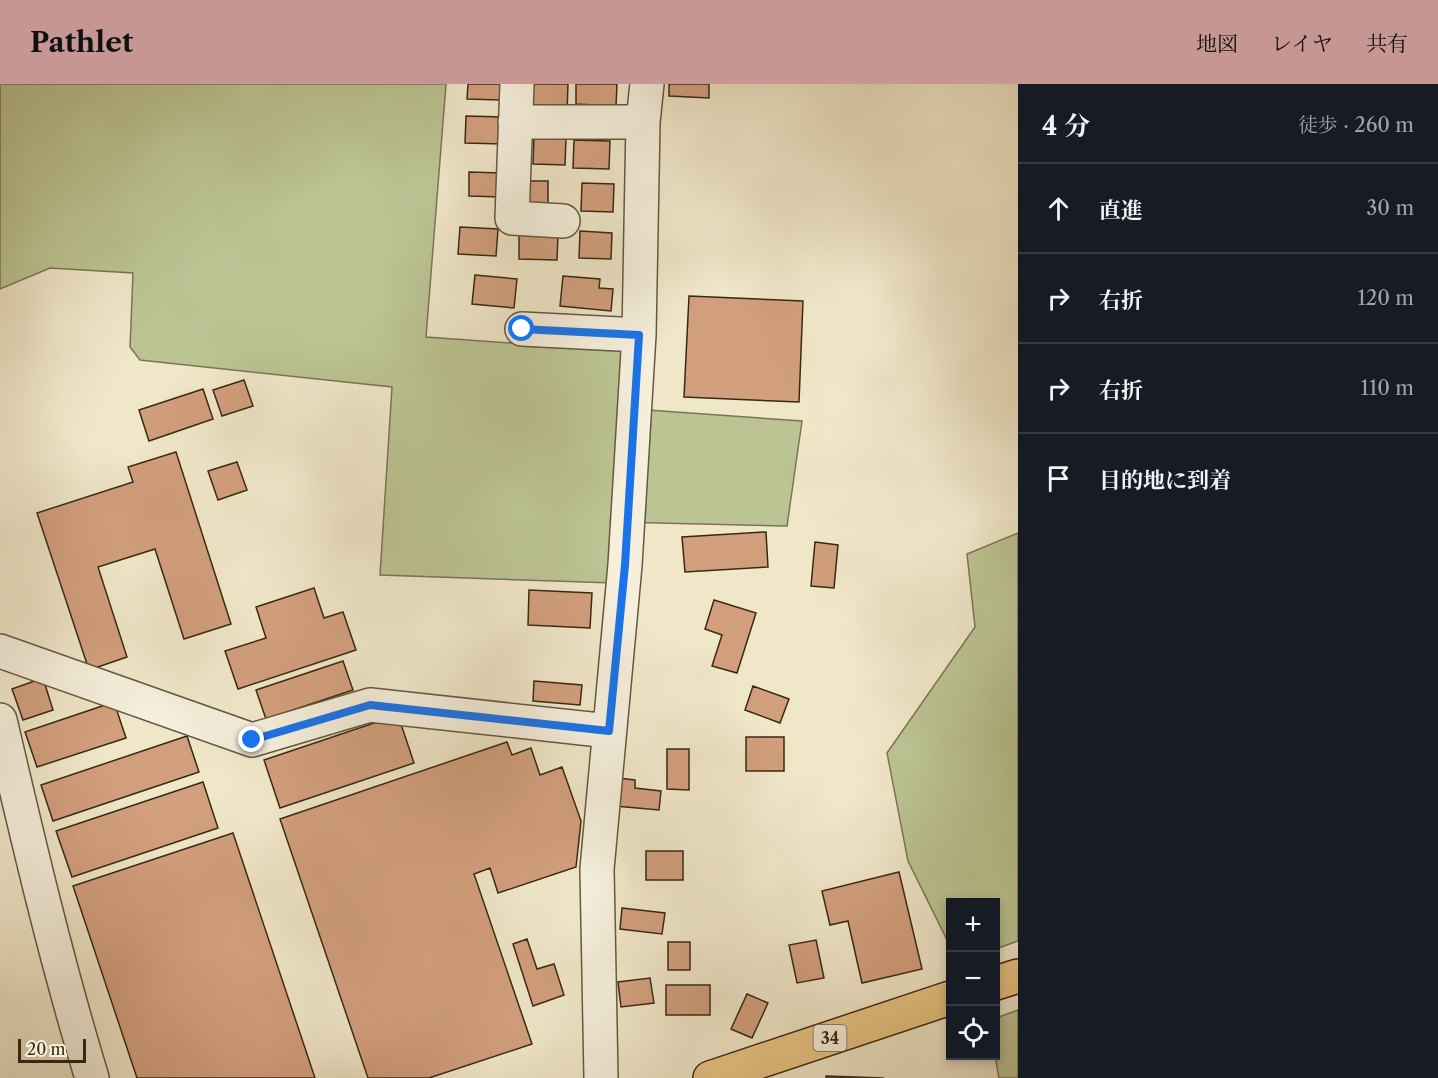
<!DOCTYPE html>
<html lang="ja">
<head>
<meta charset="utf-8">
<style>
	body { margin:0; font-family:"Libre Caslon Text","Noto Serif JP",serif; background:#20242c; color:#f1f3f6 }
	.controls { position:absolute; right:18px; bottom:18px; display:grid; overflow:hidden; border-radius:0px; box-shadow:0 3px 9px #0003 }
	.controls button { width:54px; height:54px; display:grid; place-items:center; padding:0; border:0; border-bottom:2px solid #363941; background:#171b24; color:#f1f3f6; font:30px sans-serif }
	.scale { position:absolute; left:18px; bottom:15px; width:68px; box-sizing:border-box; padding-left:6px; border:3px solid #382913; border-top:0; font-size:16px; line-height:21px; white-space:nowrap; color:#382913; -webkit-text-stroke:4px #f5efdc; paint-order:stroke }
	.stop { position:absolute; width:18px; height:18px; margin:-14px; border:4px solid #1a73e8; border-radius:50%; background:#fff }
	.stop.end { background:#1a73e8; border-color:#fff; box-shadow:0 2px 6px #0008 }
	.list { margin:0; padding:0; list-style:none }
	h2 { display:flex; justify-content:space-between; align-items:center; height:78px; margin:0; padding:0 24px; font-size:26px }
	h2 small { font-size:20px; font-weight:400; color:#9ea1a6 }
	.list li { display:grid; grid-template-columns:39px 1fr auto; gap:18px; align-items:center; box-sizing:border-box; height:90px; padding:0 24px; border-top:2px solid #363941 }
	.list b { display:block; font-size:22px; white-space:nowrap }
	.list em { font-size:20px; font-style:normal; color:#9ea1a6 }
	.icon { flex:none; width:33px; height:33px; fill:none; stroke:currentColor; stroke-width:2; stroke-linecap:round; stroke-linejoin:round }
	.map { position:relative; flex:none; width:1018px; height:994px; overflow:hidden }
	header { display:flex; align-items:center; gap:36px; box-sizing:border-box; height:84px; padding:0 30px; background:#c59692; color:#111 }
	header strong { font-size:28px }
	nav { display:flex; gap:33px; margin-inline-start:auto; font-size:21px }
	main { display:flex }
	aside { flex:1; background:#171b24 }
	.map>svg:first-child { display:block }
	.green { fill:#bcc494; stroke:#7a7654; stroke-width:1.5 }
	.building { fill:#d29f7d; stroke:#382913; stroke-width:1.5 }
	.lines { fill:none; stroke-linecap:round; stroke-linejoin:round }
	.minor-casing { stroke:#665840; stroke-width:36 }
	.highway-casing { stroke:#382913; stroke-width:36 }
	.minor { stroke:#f5efdc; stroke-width:33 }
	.highway { stroke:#e8c484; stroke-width:33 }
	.route { stroke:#1a73e8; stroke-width:8 }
	.labels { text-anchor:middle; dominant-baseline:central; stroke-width:5; stroke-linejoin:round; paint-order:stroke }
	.shield { fill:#f5efdc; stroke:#71644f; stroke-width:1.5 }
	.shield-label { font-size:16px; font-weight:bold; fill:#382913 }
</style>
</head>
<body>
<header>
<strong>Pathlet</strong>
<nav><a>地図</a><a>レイヤ</a><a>共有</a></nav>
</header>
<main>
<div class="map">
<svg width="1018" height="994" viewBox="0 0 1018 994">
	<rect width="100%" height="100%" fill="#f0e7c9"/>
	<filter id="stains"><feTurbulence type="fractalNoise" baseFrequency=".00333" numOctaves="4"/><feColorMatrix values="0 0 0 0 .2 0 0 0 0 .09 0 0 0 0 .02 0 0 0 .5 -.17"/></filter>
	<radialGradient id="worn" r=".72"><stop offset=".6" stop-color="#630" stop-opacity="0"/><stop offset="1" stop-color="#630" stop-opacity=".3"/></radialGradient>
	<path class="green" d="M0,0H446L426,253L626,267L620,324L802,337L787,442L615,438L613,499L380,491L392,303L140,276L130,263L133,189L50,184L0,205Z
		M1018,449V857L996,865V818H950V862L908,777L887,669L975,543L967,470Z
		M1018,926V994H999L995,972L996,934Z"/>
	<path class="building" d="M468,0H500V16L467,15Z
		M532,0H568L567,28L531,27Z
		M576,0H617L616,22L576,20Z
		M669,0H709V14L669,12Z
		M466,32L504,33L503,60L465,59Z
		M534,52L566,54L565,81L533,80Z
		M574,56L610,57L609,85L573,84Z
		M469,88L502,89L501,113L469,112Z
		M523,97H548V123L522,122Z
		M582,99L614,100L613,128L581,127Z
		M460,143L498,145L496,172L458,170Z
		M580,147L612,149L611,175L579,174Z
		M519,150L558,151L557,176L519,175Z
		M475,191L517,195L514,224L472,220Z
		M563,192L600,195L599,204L613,205L611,227L560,222Z
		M689,212L803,217L799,318L684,313Z
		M244,296L253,322L222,332L213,306Z
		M203,305L213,335L149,357L139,326Z
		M176,368L231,540L184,555L155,465L98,483L127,573L89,586L37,429L133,398L128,383Z
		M237,378L247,406L218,416L208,387Z
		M766,448L768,483L685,488L682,453Z
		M815,458L838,461L834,504L811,502Z
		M314,504L324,534L343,528L356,566L238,605L225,567L266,554L256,523Z
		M529,506L592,509L590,544L528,541Z
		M714,516L756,529L737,589L712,582L722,551L705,545Z
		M343,577L353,606L266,635L256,606Z
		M43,594L53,626L23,636L12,605Z
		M534,597L582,601L580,621L533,617Z
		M753,602L789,615L780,639L745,626Z
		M114,618L126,654L37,683L25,648Z
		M398,631L414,679L280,724L264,676Z
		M187,652L199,688L53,737L41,701Z
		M746,653H784V687H746Z
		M507,658L512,671L531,664L540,691L562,683L581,737L576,783L498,809L490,784L474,790L532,960L429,994H368L280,735Z
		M667,665H689V706L667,705Z
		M618,694L635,696V704L661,707L659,726L615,722Z
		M203,698L218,744L72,793L56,747Z
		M233,749L315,994H137L73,802Z
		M646,767H683V796H646Z
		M899,788L922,885L862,899L848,837L830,841L822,807Z
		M622,824L665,829L662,850L620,845Z
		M527,855L537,885L554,880L564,911L533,922L513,860Z
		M816,856L824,894L797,899L789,861Z
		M668,858H690V886H668Z
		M650,894L654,919L621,923L618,898Z
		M666,901H710V931H666Z
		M747,910L768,919L752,954L731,945Z
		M826,992L884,994H826Z"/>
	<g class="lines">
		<defs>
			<path id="minor" d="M517,0L512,134L563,137
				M515,38H643
				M522,245L639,251
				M0,567L252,656L370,621L609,647
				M0,636C28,756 56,876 92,994
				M601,994L597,785L625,481L639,251L643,38L647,0"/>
			<path id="highway" d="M996,899L1018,892
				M710,994L950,914"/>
		</defs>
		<use href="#minor" class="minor-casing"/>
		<use href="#highway" class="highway-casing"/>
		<use href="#minor" class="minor"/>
		<use href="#highway" class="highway"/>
	</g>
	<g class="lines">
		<path class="route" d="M252,656L370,621L609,647L625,481L639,251L522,245"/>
	</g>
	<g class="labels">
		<rect class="shield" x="813.5" y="941" width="33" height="26" rx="4.5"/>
		<g class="shield-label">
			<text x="830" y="954">34</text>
		</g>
	</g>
	<rect width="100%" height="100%" filter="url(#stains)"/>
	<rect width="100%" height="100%" fill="url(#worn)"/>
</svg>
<div class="controls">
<button>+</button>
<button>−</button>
<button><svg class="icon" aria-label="locate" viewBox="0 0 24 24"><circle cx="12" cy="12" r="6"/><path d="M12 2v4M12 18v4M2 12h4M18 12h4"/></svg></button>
</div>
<div class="scale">20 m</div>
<div class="stop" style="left:522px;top:245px"></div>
<div class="stop end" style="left:252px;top:656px"></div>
</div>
<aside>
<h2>4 分<small>徒歩 · 260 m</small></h2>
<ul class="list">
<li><svg class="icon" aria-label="ahead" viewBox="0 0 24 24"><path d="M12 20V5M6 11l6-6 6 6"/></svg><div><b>直進</b></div><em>30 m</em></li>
<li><svg class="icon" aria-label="right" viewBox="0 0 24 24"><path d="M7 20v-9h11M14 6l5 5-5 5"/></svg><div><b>右折</b></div><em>120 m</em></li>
<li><svg class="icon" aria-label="right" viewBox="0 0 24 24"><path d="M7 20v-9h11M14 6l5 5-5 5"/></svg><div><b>右折</b></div><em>110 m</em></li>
<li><svg class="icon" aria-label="arrive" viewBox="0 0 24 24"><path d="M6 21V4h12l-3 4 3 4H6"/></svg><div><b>目的地に到着</b></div></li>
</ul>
</aside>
</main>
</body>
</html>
